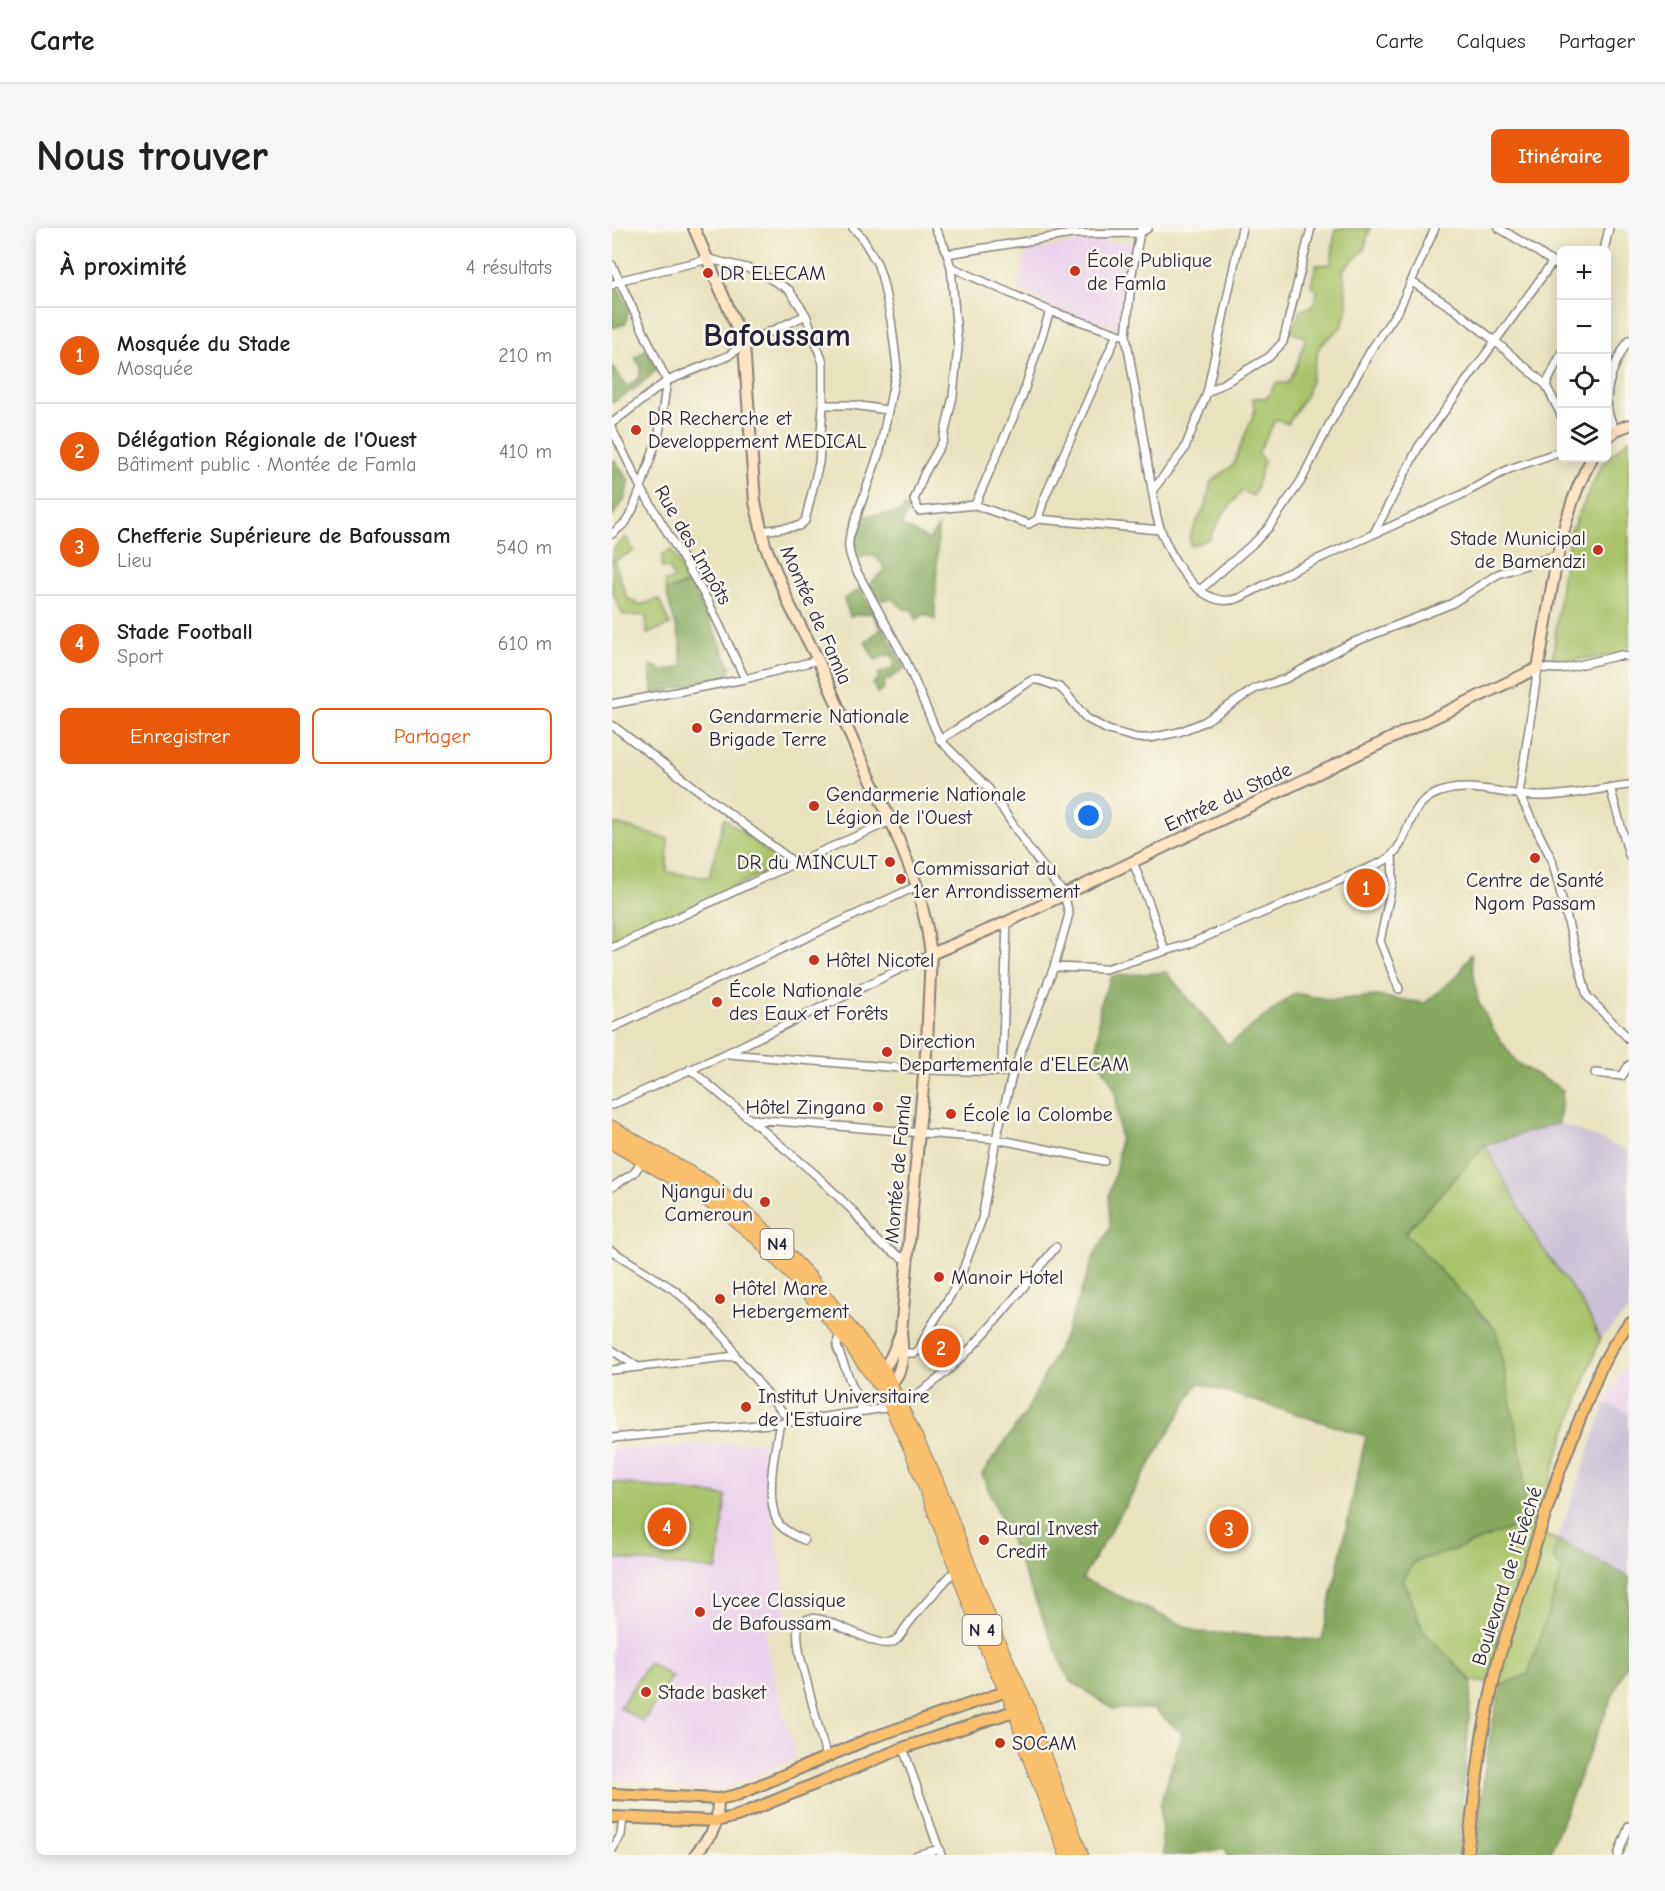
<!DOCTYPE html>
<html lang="fr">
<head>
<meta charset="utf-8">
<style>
	body { margin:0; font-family:"Comic Neue",sans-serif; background:#f6f6f6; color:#202124 }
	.controls { position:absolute; right:18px; top:18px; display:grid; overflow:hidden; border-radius:9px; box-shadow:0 3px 15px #0003 }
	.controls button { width:54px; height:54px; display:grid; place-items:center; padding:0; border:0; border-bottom:2px solid #e0e0e0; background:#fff; color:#202124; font:30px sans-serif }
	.you { position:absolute; left:477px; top:588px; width:21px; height:21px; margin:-15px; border:4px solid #fff; border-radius:50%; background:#1a73e8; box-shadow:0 0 0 9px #1a73e833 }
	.badge { display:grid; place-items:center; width:39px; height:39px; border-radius:50%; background:#ea580c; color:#fff; font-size:20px; font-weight:700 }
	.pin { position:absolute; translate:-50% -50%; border:3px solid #fff; box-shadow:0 2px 6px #0006 }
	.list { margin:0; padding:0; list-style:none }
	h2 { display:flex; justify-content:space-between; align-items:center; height:78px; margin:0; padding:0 24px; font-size:26px }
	h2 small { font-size:20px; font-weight:400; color:#757577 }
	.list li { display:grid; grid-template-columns:39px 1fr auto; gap:18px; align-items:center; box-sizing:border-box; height:96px; padding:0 24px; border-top:2px solid #e0e0e0 }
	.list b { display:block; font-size:22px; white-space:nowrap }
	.list p { margin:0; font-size:20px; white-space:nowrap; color:#757577 }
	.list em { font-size:20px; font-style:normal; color:#757577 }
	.actions { display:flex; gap:12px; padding:18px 24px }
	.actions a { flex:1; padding:14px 0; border:2px solid #ea580c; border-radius:9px; text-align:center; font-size:21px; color:#ea580c }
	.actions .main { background:#ea580c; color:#fff }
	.icon { flex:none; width:33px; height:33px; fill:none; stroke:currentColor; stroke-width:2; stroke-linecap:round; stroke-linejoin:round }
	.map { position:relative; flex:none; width:1017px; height:1627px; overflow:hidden; border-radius:9px }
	header { display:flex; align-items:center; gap:36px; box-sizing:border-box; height:84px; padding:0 30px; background:#fff; border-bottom:2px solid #e0e0e0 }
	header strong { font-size:28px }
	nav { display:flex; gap:33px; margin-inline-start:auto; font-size:21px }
	.intro { display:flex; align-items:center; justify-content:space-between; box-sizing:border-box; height:144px; padding:0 36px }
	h1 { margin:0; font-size:42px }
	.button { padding:15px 27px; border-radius:9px; background:#ea580c; color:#fff; font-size:21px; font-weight:700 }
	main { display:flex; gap:36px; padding:0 36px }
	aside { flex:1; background:#fff; border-radius:9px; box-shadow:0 3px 15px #0003 }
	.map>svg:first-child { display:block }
	.built { fill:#ead1ec }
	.industrial { fill:#cabfd6 }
	.green { fill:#a8c369; stroke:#657252; stroke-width:1.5 }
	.forest { fill:#86a95d; stroke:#54664c; stroke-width:1.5; fill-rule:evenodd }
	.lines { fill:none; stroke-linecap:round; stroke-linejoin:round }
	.street-casing { stroke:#86827d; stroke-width:10 }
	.secondary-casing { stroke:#86827d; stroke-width:14 }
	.primary-casing { stroke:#86827d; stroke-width:14 }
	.highway-casing { stroke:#86827d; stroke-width:16 }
	.street { stroke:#fff; stroke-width:7 }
	.secondary { stroke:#fde5c5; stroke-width:10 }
	.primary { stroke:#f9bf6d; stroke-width:10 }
	.highway { stroke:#f9bf6d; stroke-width:14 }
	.poi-dot { fill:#c8321e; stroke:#fbf7ec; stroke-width:2 }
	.labels { text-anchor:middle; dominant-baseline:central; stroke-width:5; stroke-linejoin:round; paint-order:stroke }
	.shield { fill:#fbf7ec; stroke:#636270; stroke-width:1.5 }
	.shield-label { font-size:18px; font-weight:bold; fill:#22223b }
	.poi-label { font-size:20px; fill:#22223b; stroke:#fbf7ec; text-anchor:start }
	.street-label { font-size:20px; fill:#22223b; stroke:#fbf7ec }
	.town-label { font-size:32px; font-weight:bold; fill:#22223b; stroke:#fbf7ec }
</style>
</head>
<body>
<header>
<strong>Carte</strong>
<nav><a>Carte</a><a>Calques</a><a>Partager</a></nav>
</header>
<div class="intro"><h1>Nous trouver</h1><a class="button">Itinéraire</a></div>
<main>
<aside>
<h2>À proximité<small>4 résultats</small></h2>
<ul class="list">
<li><span class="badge">1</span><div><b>Mosquée du Stade</b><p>Mosquée</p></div><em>210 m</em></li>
<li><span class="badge">2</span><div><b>Délégation Régionale de l'Ouest</b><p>Bâtiment public · Montée de Famla</p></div><em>410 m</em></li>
<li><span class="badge">3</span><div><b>Chefferie Supérieure de Bafoussam</b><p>Lieu</p></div><em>540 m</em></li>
<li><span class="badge">4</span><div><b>Stade Football</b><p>Sport</p></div><em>610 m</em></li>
</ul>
<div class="actions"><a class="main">Enregistrer</a><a>Partager</a></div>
</aside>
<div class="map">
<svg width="1017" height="1627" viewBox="0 0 1017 1627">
	<rect width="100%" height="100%" fill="#fbf7ec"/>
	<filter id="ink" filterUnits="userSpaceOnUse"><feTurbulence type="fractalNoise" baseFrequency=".0167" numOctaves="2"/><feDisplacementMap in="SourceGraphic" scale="12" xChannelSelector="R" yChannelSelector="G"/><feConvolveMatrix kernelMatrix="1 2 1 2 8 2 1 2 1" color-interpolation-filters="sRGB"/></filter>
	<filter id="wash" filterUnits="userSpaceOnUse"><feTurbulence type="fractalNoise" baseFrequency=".008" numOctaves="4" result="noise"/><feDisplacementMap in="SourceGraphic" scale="24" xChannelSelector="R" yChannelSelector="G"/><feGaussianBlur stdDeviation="1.35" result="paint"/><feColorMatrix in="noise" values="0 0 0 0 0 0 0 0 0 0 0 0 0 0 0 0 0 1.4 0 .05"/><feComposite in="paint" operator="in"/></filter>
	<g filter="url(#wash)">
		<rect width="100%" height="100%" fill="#e9e2bf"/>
		<path class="built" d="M474,13L520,14L508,100L451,84L406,61L414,24Z
			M1017,1131V1186L994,1175Z
			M151,1213L177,1395L153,1403L157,1428L184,1530L100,1566L30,1553L0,1552V1221Z"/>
		<path class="industrial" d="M947,895L1017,923V1082L988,1111L971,1076L927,1015L873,917Z
			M994,1175L1017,1186V1349L945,1312Z"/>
		<path class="green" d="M733,0H758L752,22L731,42L736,81L729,99L707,119L696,164L676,196L664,191L646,225L652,234C647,245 647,257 641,268L630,263L611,286L597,311L579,318L577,309L595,274L599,254L621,237L643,182L640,170H655L664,155H676C686,140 688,126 694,109L678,104L689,82L701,78L705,64L699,57L704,37L719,36L723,1Z
			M1017,211V428L1009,427L940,434L951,341L959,303L990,236Z
			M14,309L22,323L2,333L15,370L27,377L47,371L58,397L35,406L34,388L11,387L0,362V322Z
			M59,321L78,355L54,363L53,353L62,351L57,339L50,340V327Z
			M112,590L172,636L0,714V595L56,611L55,644L97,650Z
			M873,917L927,1015L971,1076L988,1111L946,1226L923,1303L945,1312L941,1329L950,1343L916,1446L890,1457L860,1453L811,1403L791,1352L803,1333L839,1323L884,1102L793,1005Z
			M0,1254L114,1268L105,1342L0,1330Z
			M37,1434L60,1449L31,1494L8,1479Z"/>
		<path class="forest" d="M6,60L17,81L14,96L0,100V63Z
			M34,121L45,141L29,156L27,150L29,139L23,130Z
			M0,137L15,159L25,151L27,158L0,175Z
			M3,232L17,253L13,271L0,289V234Z
			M292,279L298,281L289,297L317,312L326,299L323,392L313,386L304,392L300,382L292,381L281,371L269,372L256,358L272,342L270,335L259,326L242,332L240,325L250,288L289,285Z
			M78,355L97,391L119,440L116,448L40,466L38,437L45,439L50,444L71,438L69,428V417L54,363Z
			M248,361L292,437L291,442L272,454V460L265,465L261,456L267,450L266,446L280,441L283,432L278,426L263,432L253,414L269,401L260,385L238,388L232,371Z
			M859,726L866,773L882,803L905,835L951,862L947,895L873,917L793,1005L884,1102L911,1235L913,1295L839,1323L803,1333L791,1352L811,1403L860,1453L846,1627H616L613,1620L575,1627H551L548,1577L570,1505L541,1481H501L457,1452L370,1246L414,1184L454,1105L483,1026L498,1000L497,967L504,941L508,910L503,862L485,828L488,775L500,748L554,744L616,817L683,765L720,772L764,768L813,775L847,746ZM586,1155L754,1208L710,1412L586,1404L470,1351Z
			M945,1312L1017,1349V1430L980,1517L937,1627H865C869,1570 874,1512 890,1457L916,1446L950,1344L941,1329Z"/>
	</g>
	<g filter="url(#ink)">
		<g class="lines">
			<defs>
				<path id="street" d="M241,0L249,8L265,35L270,50L279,92L285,139L268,222L238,307C235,319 238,328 243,340L294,433L328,512L377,561L418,622L452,666L457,686L442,739L401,844L384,911L370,991L346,1055L316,1103L307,1122L303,1125H295L288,1122
					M323,0L333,20L339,39L438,83L509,107
					M529,0L520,45L514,108L544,285C551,319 585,386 627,370L686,340L849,267L897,241L950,223
					M887,0L923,22L950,41
					M992,22L997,0
					M335,26L460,6L528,5L536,0
					M0,37L55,153L47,205L29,260L21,281L14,294L0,306
					M339,39L346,119L341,168L331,213L312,246L302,272L307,283L363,277L410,169L438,83
					M800,54L842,81L883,113L934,157L950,189
					M0,57L9,52L97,31L143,42L177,62L194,87L211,135V177L207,235L193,293L187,298L149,303
					M505,106L432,271L426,291L548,302
					M934,157L950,124
					M595,165L657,129L671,114L699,0
					M211,177H241L275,182
					M0,195L55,153L116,128L132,116L194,87
					M0,201L29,260L96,373L133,451
					M1004,202C985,175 1000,137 1017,112
					M540,263L572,222L595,165L630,0
					M363,277L417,296L426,291
					M762,305L807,218L940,35
					M588,362L645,312L657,299L689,253L716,199L759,122L787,81L823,0
					M1017,429L1009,427L950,441L926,440L907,566L940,632L975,768L1017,811
					M0,476L133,451L206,432
					M0,497L183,635
					M328,512L420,452H427L447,459L452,463L474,490L496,502L525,510H538L567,504L592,494L644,460L673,451L737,416L839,376L886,346L945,327
					M998,559L1017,627
					M780,627L781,652L768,713L787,761
					M521,634L538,678L553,723
					M0,720L183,635L279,593
					M442,739L493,741L577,716L759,639C766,636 774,633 779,628C798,611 795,581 819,568C852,550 891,568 926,568C955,569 988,560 1017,557
					M0,800L305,658
					M116,826L313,842L401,844
					M78,841L203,946L243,985L259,1007L267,1015L297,1034
					M390,844L395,694
					M983,845L1010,848L1017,837
					M0,877L113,826L319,726
					M139,891L384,911L492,933
					M0,959L22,945L31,932
					M0,1023L64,1063L99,1095L115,1112L124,1128L179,1194
					M230,1105L226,1111L225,1119L250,1183
					M0,1122L24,1138
					M0,1142L124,1128
					M168,1195C163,1221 153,1268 165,1293C170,1302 183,1308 192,1312
					M0,1210L179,1194L280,1179C340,1157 403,1068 444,1019
					M291,1520L329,1627
					M214,1528L188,1428C187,1419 183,1403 188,1396C204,1375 257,1420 278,1415C287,1413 289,1405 294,1399C309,1378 328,1360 345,1340
					M0,1622L9,1607L11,1589
					M305,1627L328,1621
					M1006,1627L1017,1598"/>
				<path id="secondary" d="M82,0L132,116L143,274L153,317L178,378L206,432L246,525L279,593L305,658L315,700L319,726L315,814L289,1104C291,1123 293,1147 274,1159
					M994,210L1004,202L1017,197
					M319,726L395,694L926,440C940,369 944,294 980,230
					M267,1145C278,1136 283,1119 288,1107
					M83,1627L99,1606L105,1593L106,1571"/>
				<path id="primary" d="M0,1566L106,1571L125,1567L259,1510L401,1461
					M0,1589L105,1593L125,1588L291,1520L411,1480
					M855,1627L870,1509L886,1432L946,1247L965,1198L989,1139L1002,1116L1017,1095"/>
				<path id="highway" d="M0,900L96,956L145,995L196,1048L271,1142L324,1253L385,1412L415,1478L425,1511L469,1627
					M0,914L74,957L119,988L145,1009L194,1061L240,1118L271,1161L298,1218L381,1435L404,1482L413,1517L455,1627"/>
			</defs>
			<use href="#street" class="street-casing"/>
			<use href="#secondary" class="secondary-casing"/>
			<use href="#primary" class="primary-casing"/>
			<use href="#highway" class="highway-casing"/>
			<use href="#street" class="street"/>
			<use href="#secondary" class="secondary"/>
			<use href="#primary" class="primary"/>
			<use href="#highway" class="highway"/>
		</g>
	</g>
	<g class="poi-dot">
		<circle cx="463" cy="43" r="6"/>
		<circle cx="96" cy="45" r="6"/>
		<circle cx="24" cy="202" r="6"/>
		<circle cx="986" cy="322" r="6"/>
		<circle cx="85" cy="500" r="6"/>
		<circle cx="202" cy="578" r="6"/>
		<circle cx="923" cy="630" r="6"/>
		<circle cx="278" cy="634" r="6"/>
		<circle cx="289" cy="651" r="6"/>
		<circle cx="202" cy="732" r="6"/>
		<circle cx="105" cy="774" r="6"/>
		<circle cx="275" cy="824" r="6"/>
		<circle cx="266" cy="879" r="6"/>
		<circle cx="339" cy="886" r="6"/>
		<circle cx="153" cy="974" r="6"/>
		<circle cx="327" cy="1049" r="6"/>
		<circle cx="108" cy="1071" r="6"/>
		<circle cx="134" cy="1179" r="6"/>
		<circle cx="372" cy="1312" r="6"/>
		<circle cx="88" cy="1384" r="6"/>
		<circle cx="34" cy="1464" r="6"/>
		<circle cx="388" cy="1515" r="6"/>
	</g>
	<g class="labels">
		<g class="shield">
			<rect x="148.5" y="1001" width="33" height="30" rx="4.5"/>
			<rect x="350.5" y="1387" width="39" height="30" rx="4.5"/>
		</g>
		<g class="shield-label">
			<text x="165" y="1016">N4</text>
			<text x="370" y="1402">N 4</text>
		</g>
		<g class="poi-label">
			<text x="475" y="32">École Publique<tspan x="475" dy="23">de Famla</tspan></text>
			<text x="108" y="45">DR ELECAM</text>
			<text x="36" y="190">DR Recherche et<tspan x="36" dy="23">Developpement MEDICAL</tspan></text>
			<text x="974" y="310" text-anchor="end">Stade Municipal<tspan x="974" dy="23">de Bamendzi</tspan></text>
			<text x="97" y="488">Gendarmerie Nationale<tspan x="97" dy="23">Brigade Terre</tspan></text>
			<text x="214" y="566">Gendarmerie Nationale<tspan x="214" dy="23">Légion de l'Ouest</tspan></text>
			<text x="266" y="634" text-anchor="end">DR du MINCULT</text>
			<text x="301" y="640">Commissariat du<tspan x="301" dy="23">1er Arrondissement</tspan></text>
			<text x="923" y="652" text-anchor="middle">Centre de Santé<tspan x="923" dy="23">Ngom Passam</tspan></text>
			<text x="214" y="732">Hôtel Nicotel</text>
			<text x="117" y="762">École Nationale<tspan x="117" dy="23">des Eaux et Forêts</tspan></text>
			<text x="287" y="813">Direction<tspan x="287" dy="23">Departementale d'ELECAM</tspan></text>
			<text x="254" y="879" text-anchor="end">Hôtel Zingana</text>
			<text x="351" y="886">École la Colombe</text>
			<text x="141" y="963" text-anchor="end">Njangui du<tspan x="141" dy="23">Cameroun</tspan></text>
			<text x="339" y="1049">Manoir Hotel</text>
			<text x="120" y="1060">Hôtel Mare<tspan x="120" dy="23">Hebergement</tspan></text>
			<text x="146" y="1168">Institut Universitaire<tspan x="146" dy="23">de l'Estuaire</tspan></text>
			<text x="384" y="1300">Rural Invest<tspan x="384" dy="23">Credit</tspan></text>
			<text x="100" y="1372">Lycee Classique<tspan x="100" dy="23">de Bafoussam</tspan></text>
			<text x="46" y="1464">Stade basket</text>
			<text x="400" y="1515">SOCAM</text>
		</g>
		<g class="street-label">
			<text transform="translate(81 317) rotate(60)">Rue des Impôts</text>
			<text transform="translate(204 387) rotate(66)">Montée de Famla</text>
			<text transform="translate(616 569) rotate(-25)">Entrée du Stade</text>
			<text transform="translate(286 941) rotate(-85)">Montée de Famla</text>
			<text transform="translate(895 1348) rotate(-72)">Boulevard de l'Évêché</text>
		</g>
		<g class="town-label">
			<text x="165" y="107">Bafoussam</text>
		</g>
	</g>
</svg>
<div class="controls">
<button>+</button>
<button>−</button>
<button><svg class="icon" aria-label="locate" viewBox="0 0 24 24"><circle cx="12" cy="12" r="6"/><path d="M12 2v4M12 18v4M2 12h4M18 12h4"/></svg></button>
<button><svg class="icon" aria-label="layers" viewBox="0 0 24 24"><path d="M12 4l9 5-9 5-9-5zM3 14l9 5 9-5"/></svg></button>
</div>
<div class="you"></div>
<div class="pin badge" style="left:754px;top:660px">1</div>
<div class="pin badge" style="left:329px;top:1120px">2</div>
<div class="pin badge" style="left:617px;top:1301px">3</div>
<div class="pin badge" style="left:55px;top:1299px">4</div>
</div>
</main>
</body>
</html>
